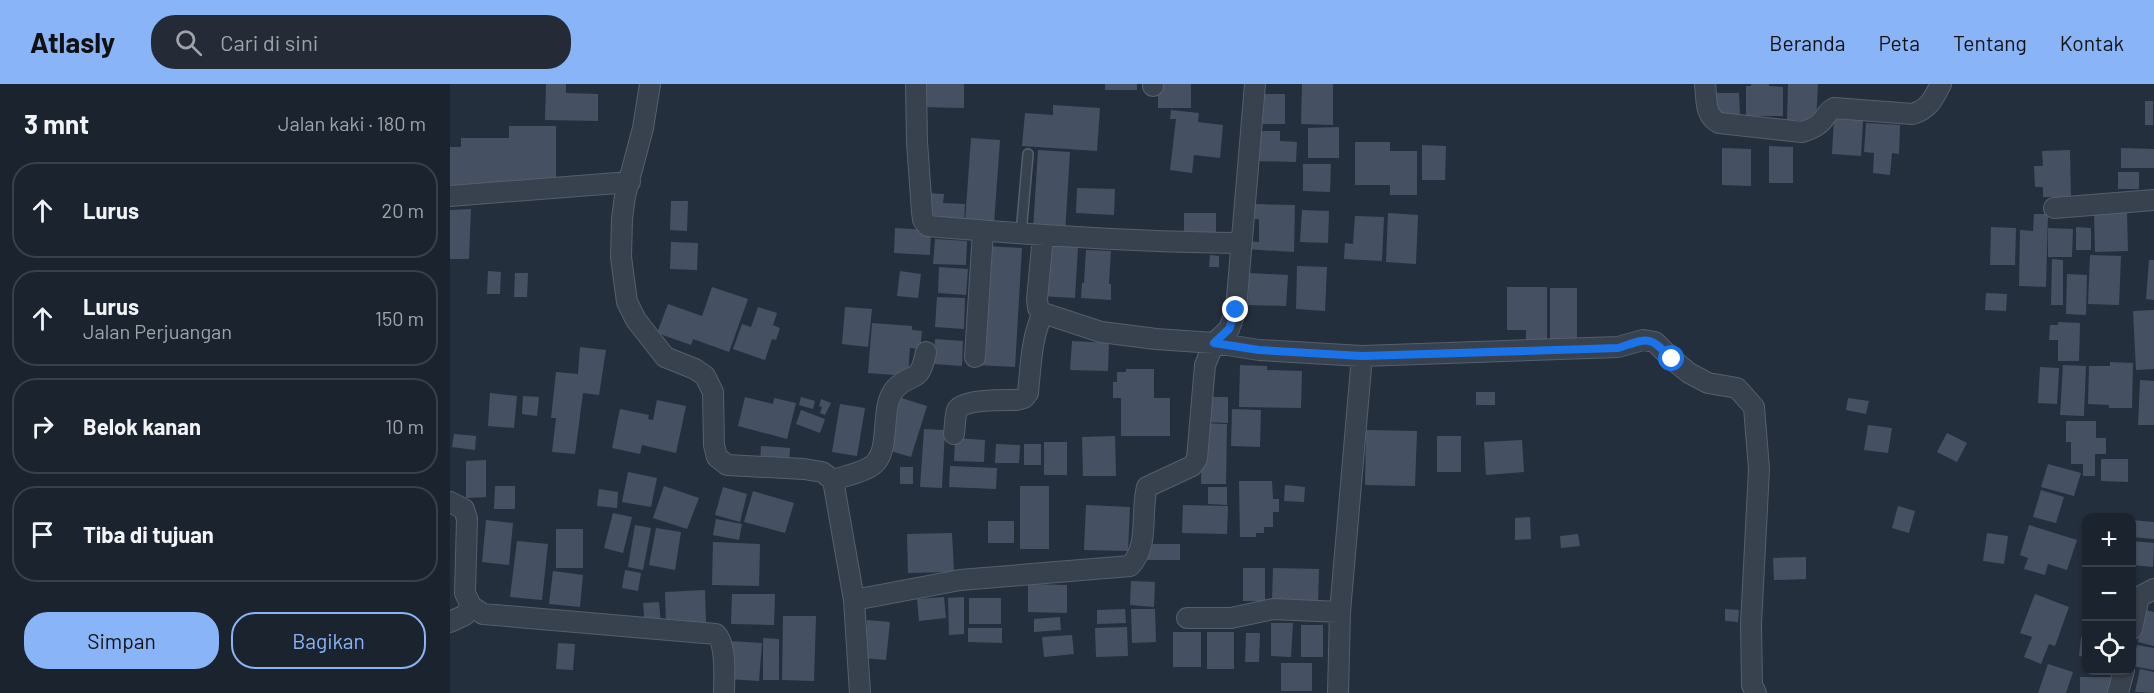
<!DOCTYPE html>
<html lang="id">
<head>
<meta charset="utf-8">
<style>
	body { margin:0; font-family:Barlow,sans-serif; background:#242b36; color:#f1f3f6 }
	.controls { position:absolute; right:18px; bottom:18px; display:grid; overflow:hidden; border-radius:12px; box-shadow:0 2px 4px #0004 }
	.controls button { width:54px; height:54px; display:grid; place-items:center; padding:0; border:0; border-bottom:2px solid #39404a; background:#1b232e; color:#f1f3f6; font:30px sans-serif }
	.stop { position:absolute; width:18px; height:18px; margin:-14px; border:4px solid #1a73e8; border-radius:50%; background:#fff }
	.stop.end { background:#1a73e8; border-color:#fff; box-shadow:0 2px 6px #0008 }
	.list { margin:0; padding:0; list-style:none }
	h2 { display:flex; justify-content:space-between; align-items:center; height:78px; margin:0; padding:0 24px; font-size:26px }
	h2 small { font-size:20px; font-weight:400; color:#a0a4aa }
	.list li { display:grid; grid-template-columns:39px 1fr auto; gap:18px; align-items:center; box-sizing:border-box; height:96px; margin:0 12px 12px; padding:0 12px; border:2px solid #39404a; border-radius:24px }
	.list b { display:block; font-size:22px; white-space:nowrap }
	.list p { margin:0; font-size:20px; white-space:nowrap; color:#a0a4aa }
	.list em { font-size:20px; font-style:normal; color:#a0a4aa }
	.actions { display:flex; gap:12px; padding:18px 24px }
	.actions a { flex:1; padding:14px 0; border:2px solid #8ab4f8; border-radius:24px; text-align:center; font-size:21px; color:#8ab4f8 }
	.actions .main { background:#8ab4f8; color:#111 }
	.icon { flex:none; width:33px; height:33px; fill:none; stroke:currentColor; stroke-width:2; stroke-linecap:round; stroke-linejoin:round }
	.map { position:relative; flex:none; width:1704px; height:609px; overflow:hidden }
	header { display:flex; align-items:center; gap:36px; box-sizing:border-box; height:84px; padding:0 30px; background:#8ab4f8; color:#111 }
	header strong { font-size:28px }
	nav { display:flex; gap:33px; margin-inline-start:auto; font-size:21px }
	.search { width:420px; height:54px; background:#242b36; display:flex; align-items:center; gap:15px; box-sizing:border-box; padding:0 21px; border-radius:24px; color:#a0a4aa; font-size:22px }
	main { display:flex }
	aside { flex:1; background:#1b232e }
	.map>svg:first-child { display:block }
	.building { fill:#455162 }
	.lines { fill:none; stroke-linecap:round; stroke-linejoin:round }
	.lane-casing { stroke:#565f6c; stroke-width:12 }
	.street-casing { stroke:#565f6c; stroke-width:22 }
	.lane { stroke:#38414e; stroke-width:9 }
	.street { stroke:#38414e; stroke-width:20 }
	.route { stroke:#1a73e8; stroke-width:8 }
</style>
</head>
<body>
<header>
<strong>Atlasly</strong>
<div class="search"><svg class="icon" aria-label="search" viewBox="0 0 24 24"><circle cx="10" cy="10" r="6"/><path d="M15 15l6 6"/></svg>Cari di sini</div>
<nav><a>Beranda</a><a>Peta</a><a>Tentang</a><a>Kontak</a></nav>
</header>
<main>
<aside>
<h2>3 mnt<small>Jalan kaki · 180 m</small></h2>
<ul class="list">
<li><svg class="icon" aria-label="ahead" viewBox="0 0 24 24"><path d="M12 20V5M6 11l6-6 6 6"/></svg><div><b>Lurus</b></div><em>20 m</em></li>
<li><svg class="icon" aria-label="ahead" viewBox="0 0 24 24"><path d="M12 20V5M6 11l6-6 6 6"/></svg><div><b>Lurus</b><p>Jalan Perjuangan</p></div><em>150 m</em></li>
<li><svg class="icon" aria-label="right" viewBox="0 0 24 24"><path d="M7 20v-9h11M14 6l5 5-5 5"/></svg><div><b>Belok kanan</b></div><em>10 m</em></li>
<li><svg class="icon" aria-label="arrive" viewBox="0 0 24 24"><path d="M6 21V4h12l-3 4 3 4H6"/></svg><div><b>Tiba di tujuan</b></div></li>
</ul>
<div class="actions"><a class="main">Simpan</a><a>Bagikan</a></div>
</aside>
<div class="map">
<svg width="1704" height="609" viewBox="0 0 1704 609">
	<rect width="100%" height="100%" fill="#242f3e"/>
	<path class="building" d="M96,0H116V9L148,10V37L95,36Z
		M472,0H514V24L471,23Z
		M655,0H687V6H655Z
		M708,0H741V24H708Z
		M852,0H883V41L851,40Z
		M1301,0H1319V2L1333,3V32H1296V2H1301Z
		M1338,0H1368L1366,37L1337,36Z
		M1267,9H1289L1290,32L1267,33Z
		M809,10H835V40H810Z
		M1695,17H1703V41H1695Z
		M603,21L650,24L647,67L572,62L575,29L603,31Z
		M721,26L749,29L748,38L773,41L770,74L744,71L742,89L720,86L726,35H720Z
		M1384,34L1413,36L1411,72L1382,70Z
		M1416,39L1450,41L1449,70L1442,69L1440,91L1423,89L1424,69L1414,68Z
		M59,42H106V98L0,106V63H11V54H59Z
		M889,43V74H858V44Z
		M808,47H830V57L847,58L846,78L806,77Z
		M521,54L550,56L544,140L515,138Z
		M905,58H940V67H967V111H940V101H905Z
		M972,61L996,62L995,96H972Z
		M1319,62L1343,63V99H1319Z
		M1272,64L1301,65V102L1272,101Z
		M1671,64L1704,65V84H1671Z
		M588,66L620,68L615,149L583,146Z
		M1620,66L1621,113H1593V103H1585L1584,82H1593L1592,67Z
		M853,80H881L880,108L853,107Z
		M1668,88H1689V105H1668Z
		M627,104L665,105L664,131L626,129Z
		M477,109L494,110L493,119L515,120L514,139L481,138L482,121H477Z
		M221,117H238L237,147L220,146Z
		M804,120L845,121L844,168L794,165V157L809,158V135H803Z
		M21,125L19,175H0V126Z
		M852,126L879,127L878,159L850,158Z
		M1677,128L1678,167L1645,168L1644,129Z
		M734,129H766V158H734Z
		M938,129L968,131L966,180L936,178Z
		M1584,130H1598L1596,203L1569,202L1570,146L1583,147Z
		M905,132L934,133L932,177L894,175L895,159L903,160Z
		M1541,143L1566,144L1565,181H1540Z
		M1626,143L1641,144V166H1626Z
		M445,144L481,146L480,171L444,169Z
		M1598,144L1623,145L1622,173H1598Z
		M485,155L517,157L516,181L483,180Z
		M221,158L248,159L247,186L220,185Z
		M602,161L628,163L625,214L590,212L593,174L601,175Z
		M534,162L572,164L565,283L527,281Z
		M636,166L661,167L659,200H661V216L631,214L632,199H634Z
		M760,171L769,172V183H759Z
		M1640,171L1671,172L1669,221L1638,220Z
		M1602,175L1613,176V221H1601Z
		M1699,176H1704V216L1696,215Z
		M847,182L877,183L875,227L846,225Z
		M489,183L518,185L516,211L488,209Z
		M38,187L51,188L50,210H37Z
		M450,187L471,190L468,214L447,212Z
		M65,189H78L77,213H64Z
		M799,189L838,191L836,222L798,221Z
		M1617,190L1637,191L1636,231L1616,230Z
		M262,203L298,215L279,268L243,255L241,261L207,249L218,220L252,232Z
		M1057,203H1097V258H1076V246H1057Z
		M1100,204H1127V255H1100Z
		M1536,209L1557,210L1556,227L1535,226Z
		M487,213L515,214L514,245L485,243Z
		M308,223L327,229L323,241L330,244L326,256L322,255L315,276L283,265L292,240L301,243Z
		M395,223L422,225L418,263L392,260Z
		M1704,226V285L1686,286L1683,227Z
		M1608,238L1630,239L1629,277H1608V256H1599L1600,241H1608Z
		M422,239L462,242V246L472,247L470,265L460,264L458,292L418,289Z
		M485,255L513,257L512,282L483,280Z
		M622,257L659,259L658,287L620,286Z
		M130,263L156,266L149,311L133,309L125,370L102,368L106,334H101L106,288L128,290Z
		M1660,278L1683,279L1682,324H1659V321L1638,320L1639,282H1660Z
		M790,281L817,282V286L852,287L851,324L789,323Z
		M1613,281L1636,282L1634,332L1610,331Z
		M1590,283L1609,284L1607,320L1588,319Z
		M676,285H704V314H720V352H671V314H663V298H667V288H676Z
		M1690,296L1704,297V341H1688Z
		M1026,308H1045V321H1026Z
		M40,309L67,312L64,344L38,342Z
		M73,312L89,313L87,332L72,330Z
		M445,312L477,322L461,373L437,366Z
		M295,313L323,320L324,314L346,319L337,355L288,342Z
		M351,313L365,317L363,325L349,321Z
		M753,313H778V339L753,338Z
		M1398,314L1419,317L1416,330L1396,326Z
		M371,315L381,319L375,331L370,329L372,323L369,322Z
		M207,316L236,322L226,369L192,361L190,370L162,364L170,325L199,331L198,335L203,336Z
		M390,320L415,324L407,372L382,368Z
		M782,325L811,326L810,363L781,362Z
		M351,326L375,335L370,349L346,340Z
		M1616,337H1646V354H1656V370H1645V392H1633V380H1621V358H1616Z
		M752,339L777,340L776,400H751Z
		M1418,341L1442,344L1438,369L1414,366Z
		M474,345L495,346L492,404L470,403Z
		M916,346L967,347L965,402L915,401Z
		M1497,349L1517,359L1507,378L1487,368Z
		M4,350L26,352L25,366L2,363Z
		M665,352L666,392H633L632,353Z
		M987,352H1011V388H987Z
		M505,354L535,356L534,378L504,377Z
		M1072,356L1074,388L1036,391L1034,358Z
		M594,358H617V391H594Z
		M546,360L570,361L569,379H545Z
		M574,360H591V381H574Z
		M311,362L340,364L339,383L310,381Z
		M1651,375H1678V398L1651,397Z
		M36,376V413L16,414V377Z
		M1598,380L1631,389L1624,412L1591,403Z
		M500,382L547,384L546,405L499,403Z
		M450,383H463V400H450Z
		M178,388L207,394L201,423L172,418Z
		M789,397H822L823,415H829V428H823V443H814V449H806V453H790Z
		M835,401L855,403L854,418L834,417Z
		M45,402H65V425H44Z
		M214,402L249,414L237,445L203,434Z
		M570,402H599V465H570Z
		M273,403L297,410L290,438L265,431Z
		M758,403H777V421L758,420Z
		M149,405L168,408L167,424L147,422Z
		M1591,406L1614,413L1606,439L1583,433Z
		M303,407L344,419L335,449L294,438Z
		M636,421L680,423L678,467L634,466Z
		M733,421L778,422L777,450L732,449Z
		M1448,422L1465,427L1459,449L1442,444Z
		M163,429L182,433L173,469L154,464Z
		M1080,433L1081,455L1065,456V434Z
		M266,435L292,440L289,456L263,451Z
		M36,436L63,439L59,481L32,478Z
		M1682,436L1704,438V455L1682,453Z
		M538,437H564V459H538Z
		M185,441L201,444L193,486L178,483Z
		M1579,441L1627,456L1617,486L1598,480L1595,491L1574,485L1578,474L1570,471Z
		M206,444L231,448L225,486L199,481Z
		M106,445H133V484H106Z
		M502,449L504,488L458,489L457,450Z
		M1537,449L1558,452L1554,480L1533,477Z
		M1128,450L1130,462L1111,464L1110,452Z
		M67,457L98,460L92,516L60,513Z
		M1682,457L1704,459L1703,483L1682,481Z
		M263,458L310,460L309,502L262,501Z
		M696,460H730V476H696Z
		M1356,473V495L1324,496L1323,474Z
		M793,484H815V517H793Z
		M823,484L869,485L868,521L822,516Z
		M175,486L191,489L188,507L172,504Z
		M103,487L133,491L130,523L99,520Z
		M681,497L705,498L704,523L680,521Z
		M578,500L617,501V529L578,528Z
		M255,506L256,539L216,541L215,508Z
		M282,510H325L324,541L281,540Z
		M1585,510L1619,523L1605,562L1599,560L1591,580L1574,573L1582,553L1570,549Z
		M494,513L496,534L469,537L467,515Z
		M514,513V550L499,551L498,514Z
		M519,514H551V540H519Z
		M209,518L211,541L195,542L193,519Z
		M675,525L676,539L647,540V526Z
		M681,525H705L706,558L682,559Z
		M1275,525L1289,526L1288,538L1275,537Z
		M1695,526L1704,528V562L1688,558Z
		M333,532H366L364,597L332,596Z
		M610,533L611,546L584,548V535Z
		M417,536L440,538L436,576L413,574Z
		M821,539H843L841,573L821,572Z
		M851,541H873V573H851Z
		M677,543L678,572L646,573L645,544Z
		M518,544H552V559L518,558Z
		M723,548H751V583H723Z
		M757,548H784V585H757Z
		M796,549H810L809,578H795Z
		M622,551L624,570L594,573L592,553Z
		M1631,553L1636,554V573L1629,572Z
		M313,554L329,555V596H313Z
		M280,557L312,559L309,597L278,595Z
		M108,559L125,560L123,586L106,585Z
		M1687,561L1704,564V586L1682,582Z
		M831,579H862V607H831Z
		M1598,580L1623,588L1616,609H1588Z
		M1690,585L1704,588V609L1685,608Z
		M1630,593H1661V609H1630Z"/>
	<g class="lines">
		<defs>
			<path id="lane" d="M571,150L578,70"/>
			<path id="street" d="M200,0L193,44L175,112L172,135L171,173L177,218L186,236L215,273L245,285L255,292L263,308L264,361L267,373L277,381L354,385L372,388L383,396L404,516L410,609
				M466,0L467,58L472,128L473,136L478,142C582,151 686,158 790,159
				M1255,0C1257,15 1254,31 1269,39L1352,48C1358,46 1365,44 1370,39C1376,34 1376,28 1384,24L1463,30C1480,24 1483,15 1491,0
				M703,2V0
				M0,112L180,98
				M1604,124L1704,116
				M593,152L587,215L588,224L593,229L651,248L706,255L764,259L809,266L912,272L1168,263L1193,256L1205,258L1222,275L1239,289L1258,299L1287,304L1304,323L1309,385L1301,540L1302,601L1306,609
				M525,273L533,147
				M504,350C505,342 505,332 507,326C512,315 555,316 567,316L574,314L578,309C581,281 581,254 593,229
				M383,396C394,392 413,389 423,381C442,366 429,323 445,305C462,286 469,303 476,268
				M0,418L14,425L17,435L15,509L21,522L33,530L266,550C277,561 274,593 274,609
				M404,516L510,496L680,482C700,461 690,430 697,403L742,382L747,375L755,281L764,259L779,245L786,226L805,0
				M737,534H781L823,525L890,528
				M0,538L15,531L21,522
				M1682,545L1689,513L1704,505
				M888,609L890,528L912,272
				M1668,609L1674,586"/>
		</defs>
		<use href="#lane" class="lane-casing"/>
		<use href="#street" class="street-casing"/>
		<use href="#lane" class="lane"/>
		<use href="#street" class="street"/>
	</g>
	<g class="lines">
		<path class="route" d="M786,226L779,245L764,259L809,266L912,272L1168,264C1199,254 1199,251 1222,275"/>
	</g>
</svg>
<div class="controls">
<button>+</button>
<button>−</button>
<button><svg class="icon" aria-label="locate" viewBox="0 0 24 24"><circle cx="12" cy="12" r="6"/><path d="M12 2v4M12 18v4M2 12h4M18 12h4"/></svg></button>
</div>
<div class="stop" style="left:1222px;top:275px"></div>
<div class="stop end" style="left:786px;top:226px"></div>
</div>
</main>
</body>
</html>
